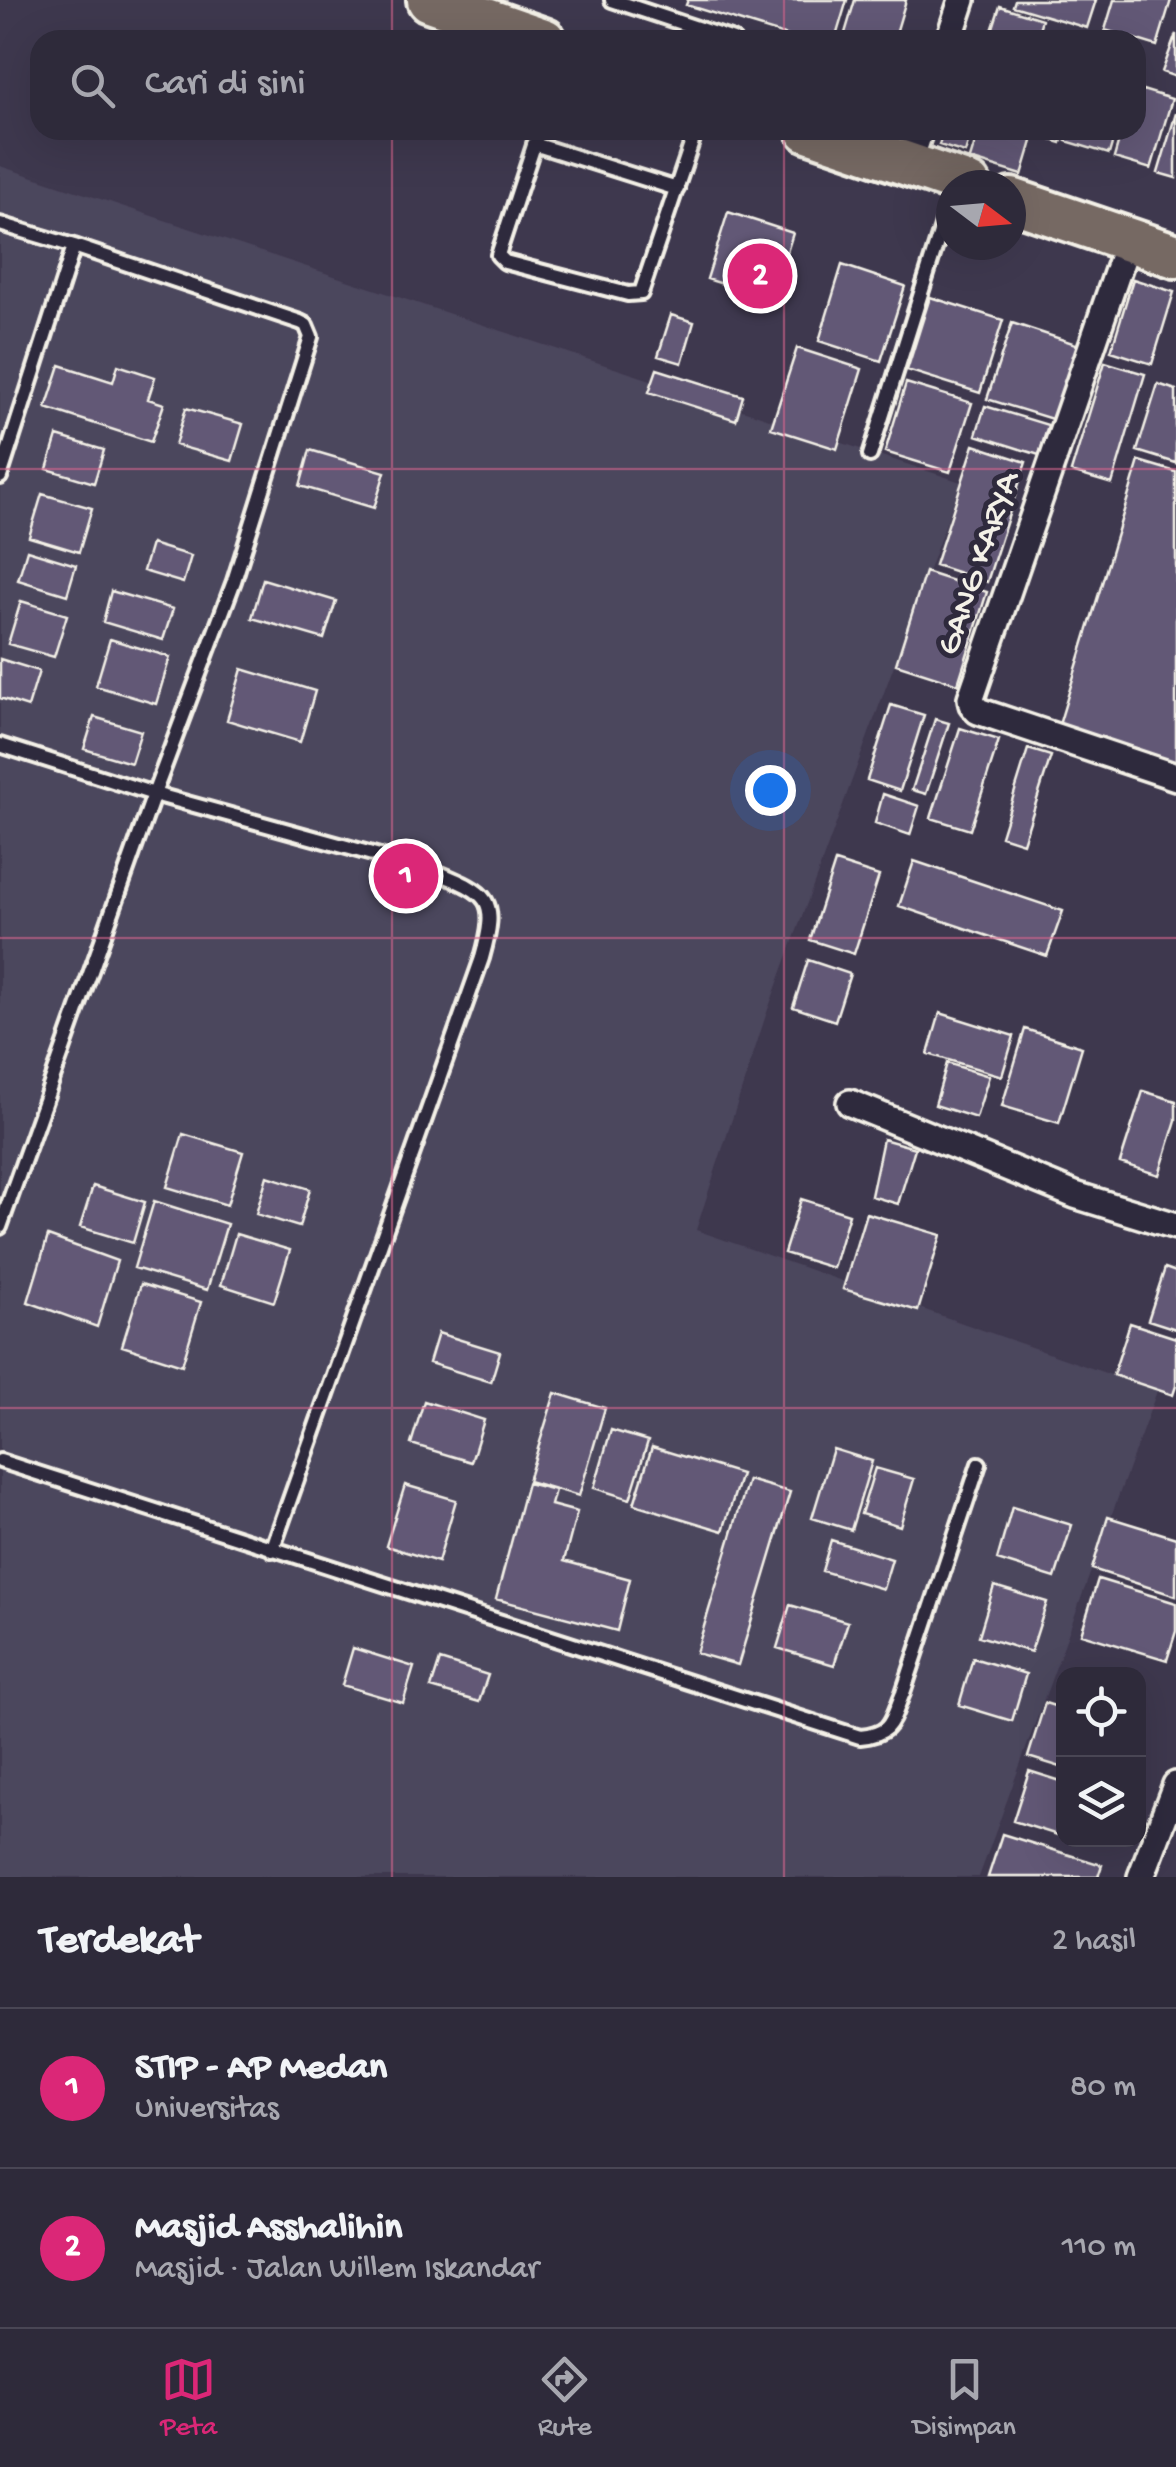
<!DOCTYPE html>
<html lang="id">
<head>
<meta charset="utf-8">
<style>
	body { margin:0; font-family:"Gochi Hand",sans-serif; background:#3a3645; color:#f1f3f6 }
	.controls { position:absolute; right:30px; bottom:30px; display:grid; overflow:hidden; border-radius:20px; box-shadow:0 10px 40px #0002 }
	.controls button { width:90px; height:90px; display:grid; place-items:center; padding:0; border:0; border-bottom:2px solid #494654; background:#2e2a3a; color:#f1f3f6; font:50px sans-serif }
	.compass { position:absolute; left:936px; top:170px; width:90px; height:90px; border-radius:50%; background:#2e2a3a; box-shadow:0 10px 40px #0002; rotate:106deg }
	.you { position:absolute; left:770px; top:790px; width:35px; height:35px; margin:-25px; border:8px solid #fff; border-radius:50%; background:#1a73e8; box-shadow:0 0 0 15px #1a73e833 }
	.badge { display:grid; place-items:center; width:65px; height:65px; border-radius:50%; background:#db2777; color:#fff; font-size:32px; font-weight:700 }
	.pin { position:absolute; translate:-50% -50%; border:5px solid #fff; box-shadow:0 2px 10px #0006 }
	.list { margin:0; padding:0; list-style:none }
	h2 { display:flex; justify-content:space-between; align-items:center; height:130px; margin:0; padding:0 40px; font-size:42px }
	h2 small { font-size:32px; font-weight:400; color:#a7a7af }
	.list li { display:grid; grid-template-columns:65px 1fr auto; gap:30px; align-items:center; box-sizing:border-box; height:160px; padding:0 40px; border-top:2px solid #494654 }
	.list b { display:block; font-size:38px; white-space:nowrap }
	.list p { margin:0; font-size:32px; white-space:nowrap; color:#a7a7af }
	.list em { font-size:32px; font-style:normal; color:#a7a7af }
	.icon { flex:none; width:55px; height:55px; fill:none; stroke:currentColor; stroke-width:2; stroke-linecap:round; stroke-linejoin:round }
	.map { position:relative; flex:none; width:1176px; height:1877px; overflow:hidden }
	.search { position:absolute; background:#2e2a3a; box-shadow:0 10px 40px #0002; left:30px; right:30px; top:30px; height:110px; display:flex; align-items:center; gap:25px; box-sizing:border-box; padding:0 35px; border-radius:30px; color:#a7a7af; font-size:38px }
	.sheet { height:450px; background:#2e2a3a }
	nav { display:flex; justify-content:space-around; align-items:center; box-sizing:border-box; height:140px; border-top:2px solid #494654; background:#2e2a3a; font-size:28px; color:#a7a7af }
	nav a { display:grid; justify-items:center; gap:5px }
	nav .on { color:#db2777 }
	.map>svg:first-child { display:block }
	.built { fill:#4c465d }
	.building { fill:#625976; stroke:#f4f1e8; stroke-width:2.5 }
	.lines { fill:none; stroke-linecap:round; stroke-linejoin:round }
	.service-casing { stroke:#f4f1e8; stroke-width:20 }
	.minor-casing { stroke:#f4f1e8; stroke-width:32 }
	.trunk-casing { stroke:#f4f1e8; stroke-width:50 }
	.service { stroke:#2f2a3d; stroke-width:12 }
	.minor { stroke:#2f2a3d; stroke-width:25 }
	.trunk { stroke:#766964; stroke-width:42 }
	.grid { fill:none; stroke:#d4648c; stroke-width:2.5; stroke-opacity:0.55 }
	.labels { text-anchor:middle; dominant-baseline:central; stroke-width:10; stroke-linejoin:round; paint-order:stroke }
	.street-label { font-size:35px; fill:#f4f1e8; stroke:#2f2a3d }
</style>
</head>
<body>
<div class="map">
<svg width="1176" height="1877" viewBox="0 0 1176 1877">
	<rect width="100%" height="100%" fill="#3e384e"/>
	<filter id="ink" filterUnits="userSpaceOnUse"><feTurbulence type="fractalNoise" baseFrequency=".01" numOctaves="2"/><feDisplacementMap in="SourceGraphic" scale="20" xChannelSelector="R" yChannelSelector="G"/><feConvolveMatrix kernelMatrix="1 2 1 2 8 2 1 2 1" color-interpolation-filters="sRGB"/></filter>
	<g filter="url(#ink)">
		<path class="built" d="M0,166L961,482L766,1015L696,1230L1157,1391L979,1877H0Z"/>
		<path class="building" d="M688,0H847L835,40H801L686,5Z
			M855,0H906L894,40H843Z
			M1015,0H1096L1087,28L1013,6Z
			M1114,0H1171L1157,46L1105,30Z
			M1000,6L1042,19L1036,40H1000L990,37Z
			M1176,34V77L1162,72Z
			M1136,88L1172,99L1151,169L1114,158L1122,130H1136Z
			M1176,113V178L1158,173Z
			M944,130H972L965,153L939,145Z
			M979,130H1006L1033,138L1022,175L970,159Z
			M1033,130H1065L1061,143L1032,134Z
			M1070,130H1116L1109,154L1066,141Z
			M728,212L793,233L772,300L707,279Z
			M842,265L905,286L881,361L819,341Z
			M1133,279L1174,292L1152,364L1111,351Z
			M930,297L1003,320L980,393L907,370Z
			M671,315L694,322L682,363L658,356Z
			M1012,323L1079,345L1055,420L987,399Z
			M797,348L862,369L837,449L771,428Z
			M1105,362L1145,374L1112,484L1071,472Z
			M60,365L113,382L118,365L155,377L148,399L164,404L151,442L46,408Z
			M657,369L743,396L736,420L649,392Z
			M906,383L972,403L950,472L885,452Z
			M1158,384L1176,390V463L1137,451Z
			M985,406L1048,425L1039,455L976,435Z
			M186,408L243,424L232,461L175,445Z
			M57,436L104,450L94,483L47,469Z
			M974,445L1026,462L987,582L935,565Z
			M310,450L385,472L374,508L300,486Z
			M1139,461L1176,472V771L1056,735Z
			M42,494L92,508L79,552L29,537Z
			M151,544L191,556L183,583L143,571Z
			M27,550L76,565L67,595L18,580Z
			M925,572L987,592L958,684L896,664Z
			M263,579L336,601L324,639L252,618Z
			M111,591L173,609L163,640L103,622Z
			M21,601L67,615L54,657L8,644Z
			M110,639L170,657L156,704L96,686Z
			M0,659L39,671L28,707L0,698Z
			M242,669L315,691L300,742L227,720Z
			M891,705L924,715L900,791L867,780Z
			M94,717L141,731L131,763L84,749Z
			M935,719L949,723L926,794L912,790Z
			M960,728L999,740L970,830L931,818Z
			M1028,749L1051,756L1023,843L1001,836Z
			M883,794L919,806L910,835L875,823Z
			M914,861L1063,911L1047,956L899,906Z
			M835,862L879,876L854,954L810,940Z
			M808,960L850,974L835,1021L793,1007Z
			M940,1013L1014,1036L1002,1076L928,1054Z
			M1025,1029L1082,1047L1059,1123L1002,1106Z
			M947,1063L989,1076L976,1118L935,1105Z
			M1143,1091L1176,1101V1120L1159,1175L1120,1163Z
			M183,1134L243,1152L227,1205L167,1187Z
			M883,1139L915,1148L898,1204L871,1196Z
			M267,1176L310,1189L299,1227L256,1214Z
			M93,1186L145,1202L133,1243L80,1227Z
			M801,1199L849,1214L833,1268L784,1253Z
			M154,1201L227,1224L207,1290L134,1268Z
			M866,1213L941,1235L918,1311L843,1289Z
			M236,1234L290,1250L274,1302L221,1285Z
			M48,1236L117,1261L97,1327L28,1302Z
			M1165,1268L1176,1272V1329L1148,1320Z
			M141,1284L201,1302L182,1365L122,1346Z
			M1130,1323L1176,1338V1386L1173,1395L1113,1375Z
			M438,1333L500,1352L491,1382L429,1363Z
			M555,1393L605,1408L579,1496L528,1481Z
			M424,1401L484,1420L471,1462L411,1444Z
			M611,1430L648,1441L630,1499L594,1488Z
			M652,1447L741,1474L723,1531L634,1504Z
			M833,1449L872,1461L851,1530L812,1518Z
			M875,1468L914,1479L900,1526L861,1514Z
			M748,1480L790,1492L738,1665L696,1653Z
			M527,1483L555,1490L551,1505L577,1512L564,1561L630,1579L617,1631L496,1599Z
			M405,1485L456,1500L438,1562L386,1546Z
			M1012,1507L1072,1525L1055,1578L997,1560Z
			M1108,1517L1176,1538V1596L1092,1569Z
			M831,1540L892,1559L883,1589L822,1571Z
			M1098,1579L1176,1603V1631L1167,1660L1081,1634Z
			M994,1586L1047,1602L1031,1652L979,1636Z
			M790,1605L848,1622L834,1665L777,1648Z
			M353,1648L414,1667L403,1703L342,1685Z
			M973,1658L1026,1674L1012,1721L959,1705Z
			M440,1660L488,1675L479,1702L431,1688Z
			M1045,1703L1064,1709V1768L1028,1757Z
			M1029,1771L1064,1782V1837L1013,1821Z
			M1002,1834L1102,1865L1098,1877H988Z"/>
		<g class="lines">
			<defs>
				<path id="service" d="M612,0L733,40
					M539,130L498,255L505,262L628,294L641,293L696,130
					M534,144L677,189
					M0,224L74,246L300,322L306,325L311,337L234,581L154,794L0,1227
					M870,455L951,198
					M0,477L74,246
					M0,745L154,794L434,871C489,894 499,897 482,958L272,1550
					M0,1461L860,1737C893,1734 891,1721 903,1693L979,1464"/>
				<path id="minor" d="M949,40L962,0
					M909,163L920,130
					M1128,241L971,698L972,704L978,711L1176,777
					M850,1103L1075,1195L1176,1226
					M1141,1877L1176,1785"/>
				<path id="trunk" d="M429,0L544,40
					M808,130L969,185
					M1011,200L1176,256"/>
			</defs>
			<use href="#service" class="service-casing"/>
			<use href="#minor" class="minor-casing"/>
			<use href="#trunk" class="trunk-casing"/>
			<use href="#service" class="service"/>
			<use href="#minor" class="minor"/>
			<use href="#trunk" class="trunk"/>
		</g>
	</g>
	<path class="grid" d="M392,0V40M784,0V40M392,130V1877M784,130V1877M0,469H1176M0,938H1176M0,1408H1176"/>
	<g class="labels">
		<g class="street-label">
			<text transform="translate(980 564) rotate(-71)">GANG KARYA</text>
		</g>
	</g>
</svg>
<div class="controls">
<button><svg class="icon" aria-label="locate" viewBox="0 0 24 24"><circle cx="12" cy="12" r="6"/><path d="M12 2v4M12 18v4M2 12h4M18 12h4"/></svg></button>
<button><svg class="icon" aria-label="layers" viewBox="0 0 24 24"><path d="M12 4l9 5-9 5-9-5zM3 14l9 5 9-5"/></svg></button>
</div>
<svg class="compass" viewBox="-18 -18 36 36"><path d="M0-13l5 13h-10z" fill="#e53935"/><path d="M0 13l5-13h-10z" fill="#a7a7af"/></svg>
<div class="you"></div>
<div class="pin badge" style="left:406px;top:876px">1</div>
<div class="pin badge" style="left:760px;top:276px">2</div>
<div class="search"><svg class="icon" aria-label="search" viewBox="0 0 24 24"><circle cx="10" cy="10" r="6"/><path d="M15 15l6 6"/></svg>Cari di sini</div>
</div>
<section class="sheet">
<h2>Terdekat<small>2 hasil</small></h2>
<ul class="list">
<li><span class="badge">1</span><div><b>STIP - AP Medan</b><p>Universitas</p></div><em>80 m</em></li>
<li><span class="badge">2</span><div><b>Masjid Asshalihin</b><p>Masjid · Jalan Willem Iskandar</p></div><em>110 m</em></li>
</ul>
</section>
<nav>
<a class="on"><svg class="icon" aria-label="map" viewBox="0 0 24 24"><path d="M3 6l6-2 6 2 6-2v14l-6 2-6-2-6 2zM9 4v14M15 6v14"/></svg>Peta</a>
<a><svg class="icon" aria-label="directions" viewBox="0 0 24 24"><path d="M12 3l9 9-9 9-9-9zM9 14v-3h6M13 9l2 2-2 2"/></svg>Rute</a>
<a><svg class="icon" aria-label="saved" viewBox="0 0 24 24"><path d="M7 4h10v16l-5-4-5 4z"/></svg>Disimpan</a>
</nav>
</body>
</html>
